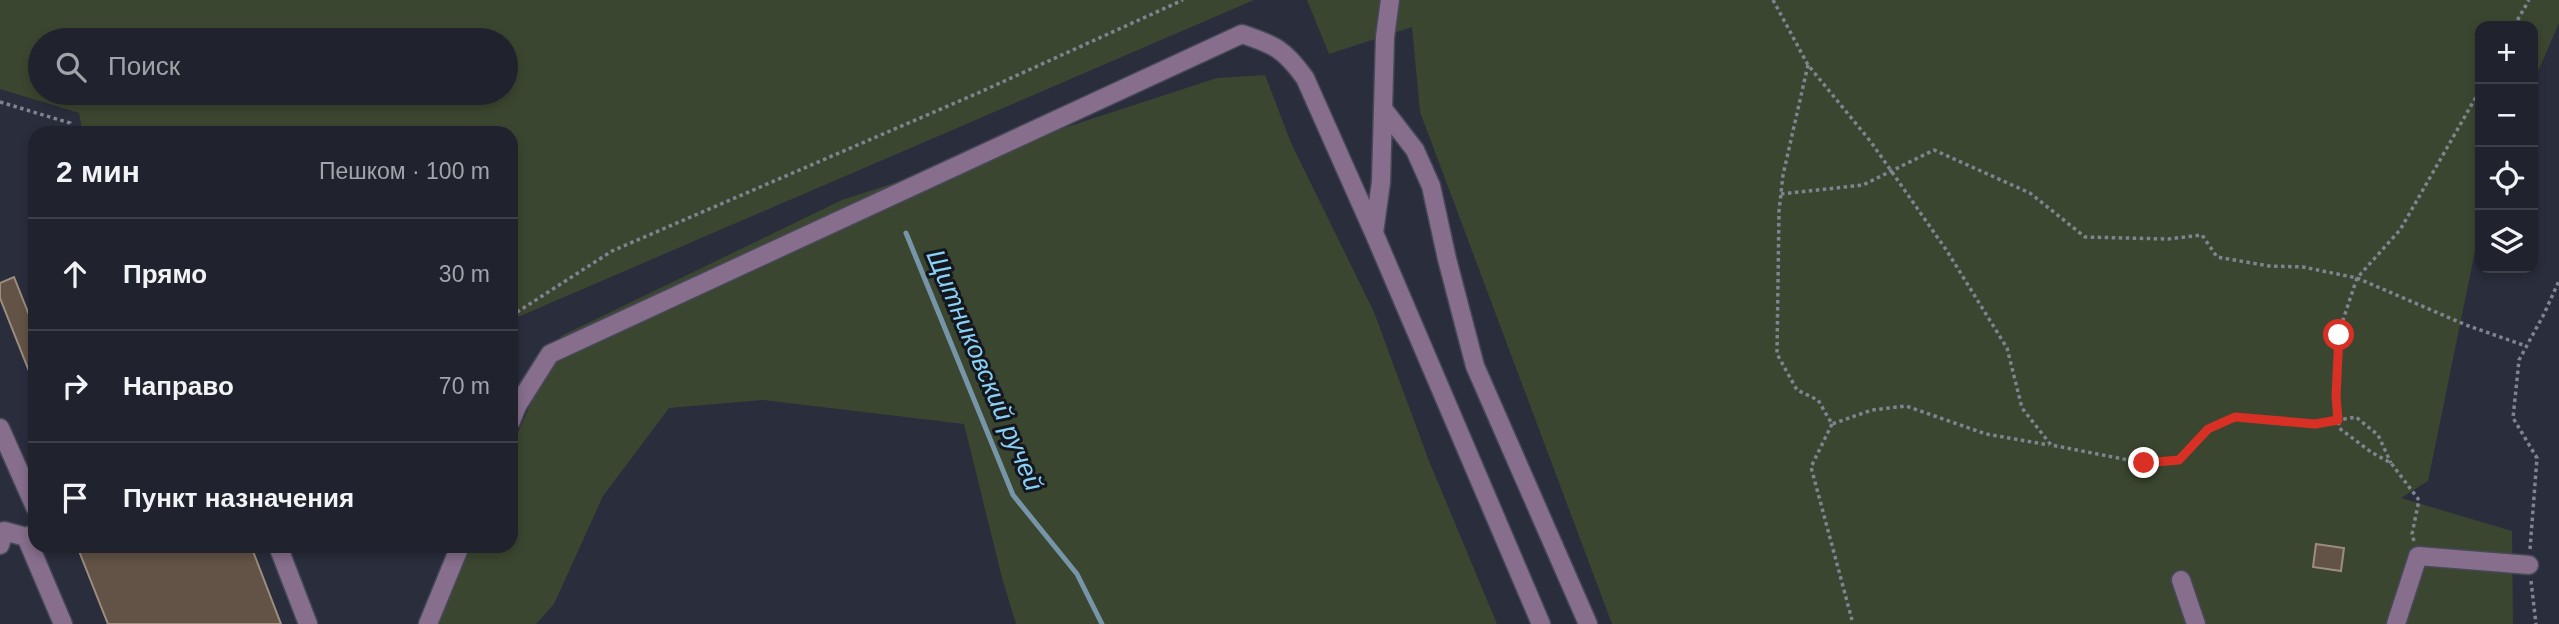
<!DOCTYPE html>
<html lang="ru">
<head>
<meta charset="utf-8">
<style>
	body { margin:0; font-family:Helvetica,sans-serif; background:#2d2f39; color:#f1f3f6 }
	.controls { position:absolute; right:21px; top:21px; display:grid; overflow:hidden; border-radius:14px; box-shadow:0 4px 10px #0003 }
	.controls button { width:63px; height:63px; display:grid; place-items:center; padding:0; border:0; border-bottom:2px solid #3d3f49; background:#20222d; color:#f1f3f6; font:35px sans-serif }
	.stop { position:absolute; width:21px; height:21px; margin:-16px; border:5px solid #d93025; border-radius:50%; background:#fff }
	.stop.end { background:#d93025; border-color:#fff; box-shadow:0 2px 7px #0008 }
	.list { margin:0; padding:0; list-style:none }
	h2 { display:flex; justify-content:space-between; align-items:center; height:91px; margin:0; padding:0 28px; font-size:30px }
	h2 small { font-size:23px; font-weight:400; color:#a2a4aa }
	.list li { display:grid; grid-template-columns:46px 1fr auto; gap:21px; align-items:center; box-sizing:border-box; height:112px; padding:0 28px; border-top:2px solid #3d3f49 }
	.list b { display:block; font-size:26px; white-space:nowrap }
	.list em { font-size:23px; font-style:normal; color:#a2a4aa }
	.icon { flex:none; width:38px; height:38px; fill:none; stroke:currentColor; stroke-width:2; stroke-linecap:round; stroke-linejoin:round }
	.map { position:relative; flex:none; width:2559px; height:624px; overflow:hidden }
	.search { position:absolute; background:#20222d; box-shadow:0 4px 10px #0003; left:28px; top:28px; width:490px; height:77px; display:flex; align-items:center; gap:18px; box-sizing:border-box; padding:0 24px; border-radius:38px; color:#a2a4aa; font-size:26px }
	.panel { position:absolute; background:#20222d; box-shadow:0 4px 10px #0003; left:28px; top:126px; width:490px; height:427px; border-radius:21px }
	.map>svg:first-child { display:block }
	.green { fill:#3b4630; fill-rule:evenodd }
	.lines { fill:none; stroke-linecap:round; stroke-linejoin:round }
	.stream { stroke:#7695a8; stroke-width:5 }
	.building { fill:#635347; stroke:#9d8d7f; stroke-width:2 }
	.minor-casing { stroke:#464958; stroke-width:21 }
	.path { stroke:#808390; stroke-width:3.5; stroke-dasharray:3.5 3.5; stroke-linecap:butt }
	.minor { stroke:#866e8c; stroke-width:18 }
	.route { stroke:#d93025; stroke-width:9 }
	.labels { text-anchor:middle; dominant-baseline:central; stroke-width:6; stroke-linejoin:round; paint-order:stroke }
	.water-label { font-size:26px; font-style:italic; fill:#88d1f5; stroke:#14161d }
</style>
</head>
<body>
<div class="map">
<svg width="2559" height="624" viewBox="0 0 2559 624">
	<rect width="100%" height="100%" fill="#2a2d3c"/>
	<path class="green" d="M0,0H1254L511,320V133H83L79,113L0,89ZM40,40H506V93H40Z
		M1307,0H2559V23L2533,83V26H2480V227L2428,481L2401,498L2512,531L2513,624H1612L1420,112L1412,27L1329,54Z
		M1265,75L1291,143L1374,312L1429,461L1497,624H1016L1002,578L964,424L763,400L669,408L603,496L554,604L536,624H434L468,546H511V448L561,336L842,200L1217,78Z"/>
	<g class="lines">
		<path class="stream" d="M906,233L1013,495L1077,574L1102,624"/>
	</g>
	<path class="building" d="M14,277L35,330V380L33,381L0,298V283Z
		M2316,544L2344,548L2341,571L2313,567Z
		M77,546H251L281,624H108Z"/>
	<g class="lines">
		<defs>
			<path id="minor" d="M1384,110L1415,150L1431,186L1447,259L1475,366L1588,624
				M1374,233L1381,182L1385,37L1390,0
				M511,421L517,406L550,354L1242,34C1275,45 1284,49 1305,78L1374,233L1541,624
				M0,428L35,507
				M35,534L26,537L63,624
				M0,545L4,531L26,537
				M278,546L308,624
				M2181,580L2196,624
				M428,624L460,546
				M2396,624L2418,556L2529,565"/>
		</defs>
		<use href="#minor" class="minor-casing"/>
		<path class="path" d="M1773,0L1808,65L1871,142L1947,251L2007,348L2022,408L2051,445L2144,463L2179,460L2208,429L2235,417L2261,421L2315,424L2356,417L2378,435L2391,463
			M2514,26L2529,0
			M1808,65L1783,175L1779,211L1777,354L1797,390L1818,400L1832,424L1872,410L1906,406L1986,434L2049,445
			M0,102L70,123L71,133
			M1781,194L1863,185L1934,150L2030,193L2085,237L2168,239L2202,235L2217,257L2269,266L2303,267L2357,278L2466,325L2526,346
			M511,316L612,251L978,93L1183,0
			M1832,424L1811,467L1852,620
			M2414,541L2412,534L2419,500L2391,463L2371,452L2339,428L2336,396L2338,335L2357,278L2400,230L2480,90
			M2530,549L2537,458L2513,418L2519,360L2544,314L2559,281
			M2531,581L2536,624"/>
		<use href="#minor" class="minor"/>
	</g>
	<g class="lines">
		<path class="route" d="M2144,463L2179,460L2208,429L2235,417L2315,424L2338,420L2336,396L2339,335"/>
	</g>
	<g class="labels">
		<g class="water-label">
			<text transform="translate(985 370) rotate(67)">Щитниковский ручей</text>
		</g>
	</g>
</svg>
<div class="controls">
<button>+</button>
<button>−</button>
<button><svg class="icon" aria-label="locate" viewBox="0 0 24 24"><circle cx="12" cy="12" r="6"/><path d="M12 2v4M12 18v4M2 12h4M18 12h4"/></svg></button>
<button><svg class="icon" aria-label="layers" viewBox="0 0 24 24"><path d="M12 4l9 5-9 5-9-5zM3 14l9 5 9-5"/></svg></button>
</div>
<div class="stop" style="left:2339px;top:335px"></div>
<div class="stop end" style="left:2144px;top:463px"></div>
<div class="search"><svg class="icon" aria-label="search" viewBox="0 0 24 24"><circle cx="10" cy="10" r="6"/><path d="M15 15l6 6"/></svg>Поиск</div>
<section class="panel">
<h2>2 мин<small>Пешком · 100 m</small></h2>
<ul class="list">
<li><svg class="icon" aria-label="ahead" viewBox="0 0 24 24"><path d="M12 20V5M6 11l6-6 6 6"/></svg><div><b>Прямо</b></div><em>30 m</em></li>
<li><svg class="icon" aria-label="right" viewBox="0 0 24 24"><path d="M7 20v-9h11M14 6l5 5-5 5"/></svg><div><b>Направо</b></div><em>70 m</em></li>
<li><svg class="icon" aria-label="arrive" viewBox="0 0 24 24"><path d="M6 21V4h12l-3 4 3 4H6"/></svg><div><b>Пункт назначения</b></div></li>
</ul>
</section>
</div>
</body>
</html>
